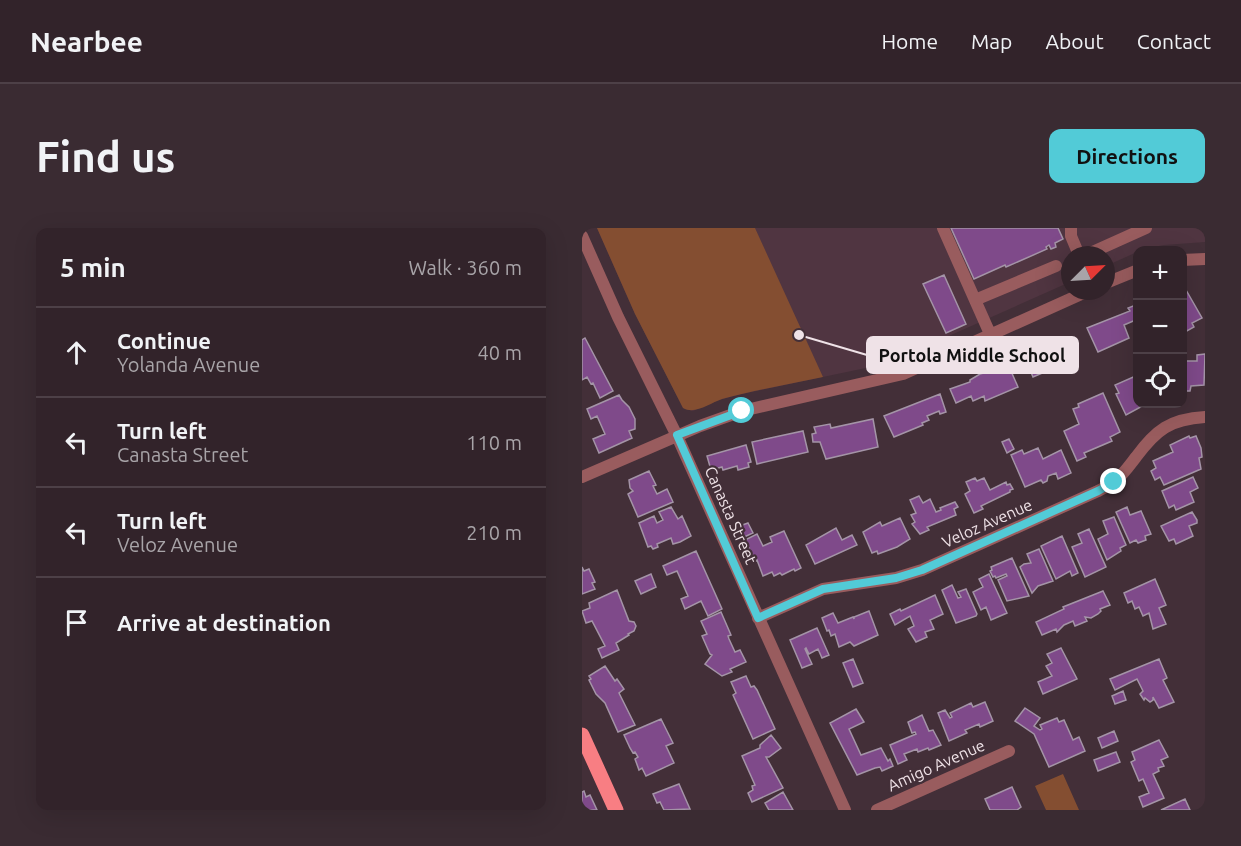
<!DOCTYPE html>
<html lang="en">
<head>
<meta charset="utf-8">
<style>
	body { margin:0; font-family:Ubuntu,sans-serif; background:#3a2b32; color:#f1f3f6 }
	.controls { position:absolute; right:18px; top:18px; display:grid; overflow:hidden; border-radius:12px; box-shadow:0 6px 24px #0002 }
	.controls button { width:54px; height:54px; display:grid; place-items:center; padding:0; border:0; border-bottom:2px solid #4d4047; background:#32232a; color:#f1f3f6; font:30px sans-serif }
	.compass { position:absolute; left:479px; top:18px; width:54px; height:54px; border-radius:50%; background:#32232a; box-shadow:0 6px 24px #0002; rotate:66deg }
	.stop { position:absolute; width:18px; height:18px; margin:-14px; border:4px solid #52cbd7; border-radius:50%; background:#fff }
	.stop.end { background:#52cbd7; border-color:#fff; box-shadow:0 2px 6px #0008 }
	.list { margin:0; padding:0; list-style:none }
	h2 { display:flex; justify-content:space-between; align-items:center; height:78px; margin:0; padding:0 24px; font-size:26px }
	h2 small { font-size:20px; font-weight:400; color:#a8a4a8 }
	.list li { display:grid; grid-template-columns:39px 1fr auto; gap:18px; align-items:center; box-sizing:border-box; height:90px; padding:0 24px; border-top:2px solid #4d4047 }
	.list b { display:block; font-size:22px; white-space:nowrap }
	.list p { margin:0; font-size:20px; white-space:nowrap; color:#a8a4a8 }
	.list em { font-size:20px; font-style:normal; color:#a8a4a8 }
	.icon { flex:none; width:33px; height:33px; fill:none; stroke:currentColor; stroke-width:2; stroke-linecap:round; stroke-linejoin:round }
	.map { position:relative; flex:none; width:623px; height:582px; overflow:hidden; border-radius:12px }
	header { display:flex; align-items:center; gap:36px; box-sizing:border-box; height:84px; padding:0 30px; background:#32232a; border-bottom:2px solid #4d4047 }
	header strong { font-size:28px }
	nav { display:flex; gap:33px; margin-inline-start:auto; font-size:21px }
	.intro { display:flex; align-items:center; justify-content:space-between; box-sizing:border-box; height:144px; padding:0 36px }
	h1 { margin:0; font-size:42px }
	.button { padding:15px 27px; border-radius:12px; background:#52cbd7; color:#111; font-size:21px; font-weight:700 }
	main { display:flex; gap:36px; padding:0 36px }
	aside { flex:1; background:#32232a; border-radius:12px; box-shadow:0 6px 24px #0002 }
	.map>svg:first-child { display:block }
	.built { fill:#503541 }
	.green { fill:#844e31 }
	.building { fill:#7f4a8a; stroke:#a494a7; stroke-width:1.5 }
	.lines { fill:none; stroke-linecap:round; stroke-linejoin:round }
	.minor { stroke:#995c5e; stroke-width:12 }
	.major { stroke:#f87e83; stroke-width:15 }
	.route { stroke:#52cbd7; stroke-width:8 }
	.labels { text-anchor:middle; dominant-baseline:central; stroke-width:4.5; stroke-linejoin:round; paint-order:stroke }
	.street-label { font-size:16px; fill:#efe2e7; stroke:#432f38 }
	.leader { fill:none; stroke:#efe2e7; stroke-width:2 }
	.callout-dot { fill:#efe2e7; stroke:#432f38; stroke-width:2 }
	.callout { fill:#efe2e7; stroke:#efe2e7; stroke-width:2 }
	.callout-label { font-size:18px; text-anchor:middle; font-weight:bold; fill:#111 }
</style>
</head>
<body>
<header>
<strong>Nearbee</strong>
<nav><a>Home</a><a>Map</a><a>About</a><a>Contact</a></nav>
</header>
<div class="intro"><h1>Find us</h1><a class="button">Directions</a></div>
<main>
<aside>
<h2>5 min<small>Walk · 360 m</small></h2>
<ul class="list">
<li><svg class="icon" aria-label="ahead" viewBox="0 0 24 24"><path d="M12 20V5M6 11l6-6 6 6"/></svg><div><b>Continue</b><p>Yolanda Avenue</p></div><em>40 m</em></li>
<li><svg class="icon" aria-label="left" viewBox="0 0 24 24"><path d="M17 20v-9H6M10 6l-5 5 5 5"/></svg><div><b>Turn left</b><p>Canasta Street</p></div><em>110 m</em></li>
<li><svg class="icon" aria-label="left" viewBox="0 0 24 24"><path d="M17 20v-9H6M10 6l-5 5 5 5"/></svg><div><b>Turn left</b><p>Veloz Avenue</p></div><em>210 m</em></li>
<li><svg class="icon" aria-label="arrive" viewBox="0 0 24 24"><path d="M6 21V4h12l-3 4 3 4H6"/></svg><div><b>Arrive at destination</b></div></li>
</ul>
</aside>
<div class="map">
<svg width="623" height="582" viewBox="0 0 623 582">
	<rect width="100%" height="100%" fill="#432f38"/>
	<path class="built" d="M15,0H623V14L582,17L556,22L555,24L524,38V27H488V54L324,127L298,137L160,166L137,172L111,183L101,180L53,86Z"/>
	<path class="green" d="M15,0H173L241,149C207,156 173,162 140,171C128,175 113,187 101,180L53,86Z
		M481,546L497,582H464L453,558Z"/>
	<path class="building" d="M369,0H476L481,11L473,15L474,19L469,21L467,17L464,19L465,21L424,39L423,37L392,51Z
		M362,47L384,96L364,105L341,56Z
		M600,55L620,90L610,95L612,99L603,104L600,99Z
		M556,76V91L542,97L547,110L516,124L505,100L548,83L546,80Z
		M3,110L31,163L18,170L11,155L9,156L5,149L0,152V112Z
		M487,110L493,124L477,131L479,137L451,149L442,127L463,117L464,120Z
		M623,126L622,157L609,158L608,163H600V138H603V133H615V127Z
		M425,134L436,159L403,173L402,168L391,173L389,168L374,175L368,161L388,154V152L398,146L409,143L408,141Z
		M556,147V176H564L544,187L534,166L537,165L533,157Z
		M521,165L538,204L528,209L530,213L502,225L504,229L495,233L482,203L497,196L491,181L497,179L496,176Z
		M358,166L364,184L358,186L357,183L345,188L347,192L340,195L341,197L312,209L302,188Z
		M37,167L40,172L47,179L53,191V201L47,203L50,210L17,225L11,211L23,206L15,188L9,191L5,181Z
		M291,191L296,219L244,231L238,214H231L230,206L234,205L232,199L248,196L249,200Z
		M221,203L226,224L175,236L170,214Z
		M607,208L608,210L614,208L619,220L620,229L617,230L619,241L582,257L578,249L573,252L569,243L574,240L571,233L591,224L588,217Z
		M427,211L432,221L425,225L420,214Z
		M164,217L169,234L166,235L167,239L156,242L155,238L141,242L140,239L129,242L125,228Z
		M456,220L461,231L479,222L489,245L476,251L474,245L466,248L465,253L461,255L459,252L443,259L429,227L440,222L442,226Z
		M67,243L74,257L71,258L75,266L85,261L91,274L56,289L46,266L51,263L48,260L47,252Z
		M611,249L616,260L608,264L612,274L594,282L592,277L587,280L580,263Z
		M393,250L395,253L402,250L408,262L424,254L425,257L428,256L431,261L428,262V264L399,278L401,281L392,285L383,266L388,263L384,254Z
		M337,268L341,275L348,271L354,284L359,282L358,280L373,274L376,279L372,281L374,287L345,299L347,302L338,306L330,296L333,294L329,287L334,285L328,272Z
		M89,279L96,291L100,288L109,308L98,314L91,316L89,310L75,316L76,319L71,321L69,318L66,319L57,295L72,288L75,295L81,292L77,284Z
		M545,279L548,287L559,283L569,306L563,308L564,312L556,315L554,312L548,315L534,284Z
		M610,284L615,292V295L607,298L611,308L594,316L592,311L587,313L579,298Z
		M532,289L544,317L538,320L539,323L525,332L516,311L526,306L521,293Z
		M318,290L328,311L315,319L296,326L295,323L290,325L281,304L298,294L300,298Z
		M166,295L171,305L160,310L155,299Z
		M254,300L260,312L270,307L275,317L233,336L224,317Z
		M507,301L524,339L503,349L490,319L500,315L496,306Z
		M202,303L219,340L213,343L212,341L200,347L198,345L192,348L190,344L181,348L175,332L173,333L163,312L175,306L181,318L190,314L188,309Z
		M480,308L496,345L490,348L488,343L474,351L459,318Z
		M457,321L471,353L456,358L450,365L438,339L442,336L449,335L445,326Z
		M114,323L140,381L126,388L119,373L103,381L99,371L106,368L95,343L85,347L81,338Z
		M430,330L447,368L425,373L416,352L425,348L424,346L414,350L413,348L411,349L408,343L410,342L409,339Z
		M0,339L2,343L7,341L13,354L10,355L13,361L0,366Z
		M69,346L74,359L59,366L53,353Z
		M407,346L425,385L409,392L404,379L399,382L391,364L401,359L397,351Z
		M573,351L584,377L577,380L584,396L571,401L567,385L561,388L557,379L553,381L550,373L546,375L542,365Z
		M370,357L376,370L379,369L376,364L384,361L395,386L394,388L374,395L360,362Z
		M35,362L47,393L52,394L54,398L52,403L46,406L47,407L34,415L37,422L20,430L16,421L23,418L10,393L4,395L0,383L8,380L7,375Z
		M521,363L528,377L518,381L519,383L516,386L509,390L503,389L505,393L493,398L491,393L482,397L475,404L474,401L460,407L454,394L482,381L481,379Z
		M353,367L361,386L348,392L352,401L343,404L345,409L334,414L326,401L332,398L328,388L313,397L308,386L318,381L319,383Z
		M287,383L296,407L272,418L268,414L257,419L253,406L249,408L247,402L245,403L240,390L251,385L256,395L271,389L272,391V389Z
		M139,384L149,407L146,408L147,411L153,424L158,422L164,434L148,441L150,444L140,448L123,436L130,427L128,426L120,408L125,406L119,393Z
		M235,400L247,427L240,430L236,421L227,426L224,420L223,421L230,436L220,440L208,412Z
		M479,420L495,451L461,466L456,454L470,448L464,438L470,435L465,426Z
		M271,431L281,455L271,459L261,435Z
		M577,431L585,450L581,452L592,474L577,480L571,469V472L568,474L563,470L562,472L558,466L561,463L555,451L533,462L528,451Z
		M23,438L33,453L35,451L42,461L37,465L53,497L36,504L23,475L14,466L7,452L9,451L7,448Z
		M164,448L169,459L172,458L175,462L193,501L171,511L151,467L154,465L149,454Z
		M541,463L544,472L533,476L530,468Z
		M403,474L411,493L398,499L397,496L383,502L385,505L367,513L356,485L363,482L368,490L370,489L368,485L389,475L391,479Z
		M443,480L458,490L452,498L458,502L460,501L458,497L475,490L477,494L482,492L491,512L497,509L503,523L467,539L452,506L433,493Z
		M274,481L282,494L267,501L279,527L299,520L306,533L308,531L311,538L300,543L298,539L293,540L275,547L248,495Z
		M340,487L347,503L351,502L359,517L347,522L346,520L336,524L335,521L322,526L325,532L316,536L308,517L334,506L333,504L330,505L326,494Z
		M79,491L91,515L84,518L92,535L64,548L60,540L57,542L53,531L56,529L53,524L51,525L48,520L42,507Z
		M532,503L536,513L520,520L516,510Z
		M189,507L199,520L187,529H184L201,560L170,574L166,565L171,562L170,558L173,557L160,528L178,520V517Z
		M577,512L586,529L579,532L582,538L576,540L577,543L571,546L582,570L561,579L557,569L567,565L561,551L557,553L549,534L553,532L550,524Z
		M534,524L538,534L516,543L512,532Z
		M97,556L108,581L82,582L78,574L75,575L71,566Z
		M430,559L439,579L435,582H408L403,571Z
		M2,563L4,569L8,567L15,582H0V564Z
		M201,564L211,582H187L183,575Z
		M603,571L608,582H579Z"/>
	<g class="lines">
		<path class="minor" d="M361,0L409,108
			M489,0V8L497,27
			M0,8L36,89L95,208L263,582
			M504,27L564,0
			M600,32L623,31
			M524,55L556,42
			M393,72L474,38
			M0,249L118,198L160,183L321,146L506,63
			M176,390L241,361L314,350L340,342L516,263C521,260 527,258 532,254C541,247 547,238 554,229C574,202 588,191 623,189
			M295,582L427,523"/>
		<path class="major" d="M0,507L34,582"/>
	</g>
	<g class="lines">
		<path class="route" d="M160,183L95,207L176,390L241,361L314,350L340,342L516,263L532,254"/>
	</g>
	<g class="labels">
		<g class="street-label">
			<text transform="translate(149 287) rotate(66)">Canasta Street</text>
			<text transform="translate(405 295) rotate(-24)">Veloz Avenue</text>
			<text transform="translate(354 537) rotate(-24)">Amigo Avenue</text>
		</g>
	</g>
	<path class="leader" d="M217 107L285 127"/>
	<circle class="callout-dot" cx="217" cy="107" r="6"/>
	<rect class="callout" x="285" y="109" width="211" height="36" rx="6"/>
	<g class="callout-label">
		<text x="390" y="134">Portola Middle School</text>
	</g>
</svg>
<div class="controls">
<button>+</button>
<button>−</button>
<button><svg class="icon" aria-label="locate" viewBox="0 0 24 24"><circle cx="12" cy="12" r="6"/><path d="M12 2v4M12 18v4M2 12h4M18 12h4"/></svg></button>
</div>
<svg class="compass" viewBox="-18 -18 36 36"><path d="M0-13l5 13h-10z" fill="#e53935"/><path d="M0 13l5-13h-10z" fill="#a8a4a8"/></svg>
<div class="stop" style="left:160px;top:183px"></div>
<div class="stop end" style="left:532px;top:254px"></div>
</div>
</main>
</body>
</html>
